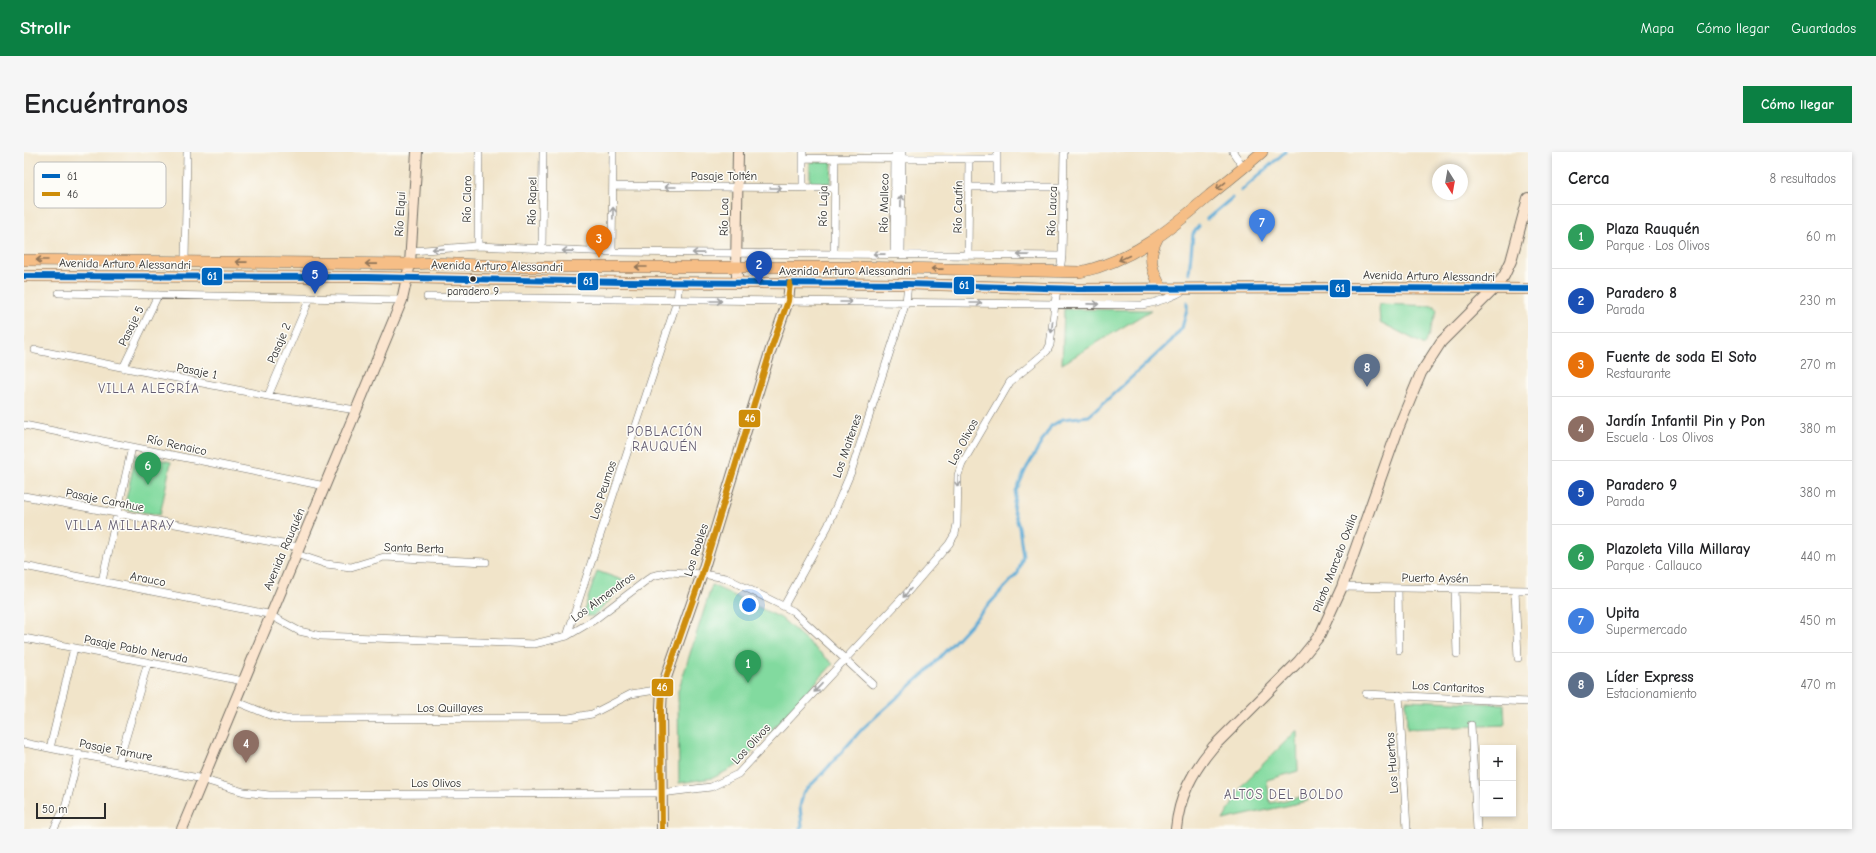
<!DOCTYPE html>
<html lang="es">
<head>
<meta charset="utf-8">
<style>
	body { margin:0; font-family:"Comic Neue",sans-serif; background:#f6f6f6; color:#202124 }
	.controls { position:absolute; right:12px; bottom:12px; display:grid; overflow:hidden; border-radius:0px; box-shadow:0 2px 6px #0003 }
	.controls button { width:36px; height:36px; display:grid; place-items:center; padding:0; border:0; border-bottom:1px solid #e0e0e0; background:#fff; color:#202124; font:20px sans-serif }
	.compass { position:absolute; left:1408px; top:12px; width:36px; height:36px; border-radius:50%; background:#fff; box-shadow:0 2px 6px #0003; rotate:169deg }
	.scale { position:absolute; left:12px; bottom:10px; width:70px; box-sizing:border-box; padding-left:4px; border:2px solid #2b2b2b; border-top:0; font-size:11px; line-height:14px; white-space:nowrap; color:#2b2b2b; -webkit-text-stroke:3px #fdfcf7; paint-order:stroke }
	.you { position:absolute; left:725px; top:453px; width:14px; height:14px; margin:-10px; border:3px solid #fff; border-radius:50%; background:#1a73e8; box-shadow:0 0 0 6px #1a73e833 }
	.badge { display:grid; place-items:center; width:26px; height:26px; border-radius:50%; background:#0b8043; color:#fff; font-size:13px; font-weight:700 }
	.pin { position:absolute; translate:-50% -33px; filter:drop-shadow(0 1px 2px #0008) }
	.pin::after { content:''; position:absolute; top:21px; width:14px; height:12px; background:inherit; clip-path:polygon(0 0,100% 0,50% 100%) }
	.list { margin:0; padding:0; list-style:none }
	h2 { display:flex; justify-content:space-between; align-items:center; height:52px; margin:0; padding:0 16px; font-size:17px }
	h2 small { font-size:13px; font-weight:400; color:#757577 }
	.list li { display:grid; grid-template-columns:26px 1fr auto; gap:12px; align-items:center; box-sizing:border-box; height:64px; padding:0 16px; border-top:1px solid #e0e0e0 }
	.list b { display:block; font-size:15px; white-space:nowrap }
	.list p { margin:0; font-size:13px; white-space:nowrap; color:#757577 }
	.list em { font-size:13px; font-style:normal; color:#757577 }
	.map { position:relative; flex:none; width:1504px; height:677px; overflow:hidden; border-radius:0px }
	header { display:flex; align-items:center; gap:24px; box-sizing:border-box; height:56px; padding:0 20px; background:#0b8043; color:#fff }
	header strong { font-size:19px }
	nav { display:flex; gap:22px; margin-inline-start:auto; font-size:14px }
	.intro { display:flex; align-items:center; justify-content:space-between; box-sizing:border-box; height:96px; padding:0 24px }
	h1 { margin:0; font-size:28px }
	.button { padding:10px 18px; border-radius:0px; background:#0b8043; color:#fff; font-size:14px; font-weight:700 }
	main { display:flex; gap:24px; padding:0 24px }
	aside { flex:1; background:#fff; border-radius:0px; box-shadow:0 2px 6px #0003 }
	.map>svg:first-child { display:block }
	.green { fill:#82da9f; stroke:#568265 }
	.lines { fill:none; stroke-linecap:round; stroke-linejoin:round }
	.stream { stroke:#5baad5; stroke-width:3 }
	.street-casing { stroke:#706c62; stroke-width:8 }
	.secondary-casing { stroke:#706c62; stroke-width:12 }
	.primary-casing { stroke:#706c62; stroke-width:12 }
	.street { stroke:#fff; stroke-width:7 }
	.secondary { stroke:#fbe5cf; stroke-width:10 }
	.primary { stroke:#f6be86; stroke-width:11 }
	.bus-1-casing { stroke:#fdfcf7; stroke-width:9 }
	.bus-2-casing { stroke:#fdfcf7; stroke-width:9 }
	.bus-1 { stroke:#0065bd; stroke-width:6 }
	.bus-2 { stroke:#ce8d09; stroke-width:6 }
	.oneway { stroke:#907458 }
	.oneway2 { stroke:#a0a0a0 }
	.bus-dot { fill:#2b2b2b; stroke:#fdfcf7; stroke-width:1.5 }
	.labels { text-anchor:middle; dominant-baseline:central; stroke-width:3; stroke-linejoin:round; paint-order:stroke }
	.bus-label { font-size:11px; fill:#2b2b2b; stroke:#fdfcf7 }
	.street-label { font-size:12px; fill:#2b2b2b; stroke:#fdfcf7 }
	.neighbourhood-label { font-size:13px; letter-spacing:1px; fill:#625b70; stroke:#fdfcf7 }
	.key { fill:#fdfcf7; stroke:#bebdba; stroke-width:1 }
	.key-label { font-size:11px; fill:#2b2b2b }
	.line-badge { stroke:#fdfcf7; stroke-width:1.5 }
	.badge-label { font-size:11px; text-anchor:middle; font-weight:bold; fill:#fff }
</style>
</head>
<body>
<header>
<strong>Strollr</strong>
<nav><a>Mapa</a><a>Cómo llegar</a><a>Guardados</a></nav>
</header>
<div class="intro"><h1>Encuéntranos</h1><a class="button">Cómo llegar</a></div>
<main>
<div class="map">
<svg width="1504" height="677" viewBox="0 0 1504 677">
	<rect width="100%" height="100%" fill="#fdfcf7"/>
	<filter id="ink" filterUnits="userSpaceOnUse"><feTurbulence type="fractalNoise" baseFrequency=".025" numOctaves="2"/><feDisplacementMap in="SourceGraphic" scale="8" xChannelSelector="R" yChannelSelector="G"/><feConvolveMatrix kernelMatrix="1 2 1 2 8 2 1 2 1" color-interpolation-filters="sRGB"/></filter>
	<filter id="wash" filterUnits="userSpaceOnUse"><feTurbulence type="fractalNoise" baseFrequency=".012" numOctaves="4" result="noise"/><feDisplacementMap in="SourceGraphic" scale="16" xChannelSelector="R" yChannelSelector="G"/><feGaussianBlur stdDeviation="0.9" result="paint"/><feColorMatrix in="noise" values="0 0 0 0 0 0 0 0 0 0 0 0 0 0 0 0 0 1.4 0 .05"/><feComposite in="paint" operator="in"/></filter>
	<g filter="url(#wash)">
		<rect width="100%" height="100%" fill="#f1e4c9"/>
		<path class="green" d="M786,10H808L807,31H786Z
			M1356,152L1411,154L1413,159L1401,193L1356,170L1355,157Z
			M1040,157L1127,158L1038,212Z
			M112,302L147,310L136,363L100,357Z
			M573,419L604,430L570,464H563L560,458Z
			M688,433L757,466L809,512L716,612L689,626L655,631L654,539Z
			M1382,548L1480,552L1481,573L1383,577Z
			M1273,578L1274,619L1243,628L1246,651L1283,644L1284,649L1199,668L1220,631Z"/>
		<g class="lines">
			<path class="stream" d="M1217,39L1261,0
				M1183,67L1208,46
				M1165,121L1169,82L1175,74
				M776,677L778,674L776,655L779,641L797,623L839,576L903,519L994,421L999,404L995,375L989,357L992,339L1002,317L1027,274L1039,267L1065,264L1084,247L1147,189L1158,176L1163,157V150"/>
		</g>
	</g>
	<g filter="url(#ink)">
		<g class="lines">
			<defs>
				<path id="street" d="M1209,0L1220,16
					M779,6L973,7
					M589,34L810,36
					M945,35H1040
					M973,35V0
					M779,36V0
					M454,94L455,0
					M518,98L519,0
					M387,99L454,94L588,100L1038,104
					M588,100L589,0
					M810,102L811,6
					M870,102L871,0
					M877,102L878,0
					M944,103L945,7
					M161,109L163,0
					M1036,119L1038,104L1040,0
					M35,141L378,148
					M403,145L1118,153C1135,150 1148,146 1162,137
					M11,198L244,244L332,258
					M99,216L134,143
					M244,244L286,146
					M0,273L301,334
					M0,344L275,395
					M272,402L302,412L327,415L360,405L462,410
					M0,414L244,462L275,479L297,484L510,492L543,484L570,468L628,424L646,420L678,422L702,426L769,459L848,532
					M78,429L108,295
					M1318,435L1504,438
					M1374,436L1375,498
					M1431,437L1433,502
					M1491,438L1494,506
					M760,454L804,374L827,320L882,150L884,132
					M543,484L653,149L655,130
					M0,486L219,529
					M1342,542L1504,550
					M1375,543L1383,677
					M211,549L248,564L262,567L545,566L568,562L607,542L638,537
					M1447,573L1453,677
					M0,591L174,626L220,640L245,643L637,641L687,635L714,622L882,442L925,392L931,382L933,372L934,323L938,312L986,230L1023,199L1026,193L1033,136
					M26,596L50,496
					M95,609L124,510
					M30,677L42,653L55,601"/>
				<path id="secondary" d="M714,0L712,116L714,131
					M158,677L378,148L386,112L393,0
					M638,677L637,557L638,537L678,422L747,197L764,149L766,131
					M1152,677C1155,645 1168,620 1189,595L1275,509L1296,483L1318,435L1374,277L1397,221L1417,190L1470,137L1480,124L1487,109L1504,46"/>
				<path id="primary" d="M1133,87C1123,105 1128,120 1138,137
					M0,108L386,112L409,111L504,115H831L1056,120C1108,109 1147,77 1186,43C1203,29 1221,15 1238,0
					M0,124L342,125L600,130L884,132L1054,137L1348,136L1504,137"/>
			</defs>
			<use href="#street" class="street-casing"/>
			<use href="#secondary" class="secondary-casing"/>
			<use href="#primary" class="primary-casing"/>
			<use href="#street" class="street"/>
			<use href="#secondary" class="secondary"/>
			<use href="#primary" class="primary"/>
			<defs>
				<path id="bus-1" d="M0,124L342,125L600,130L884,132L1054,137L1348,136L1504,137"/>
				<path id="bus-2" d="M638,677L637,557L638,537L678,422L747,197L764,149L766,131"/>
			</defs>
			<use href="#bus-1" class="bus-1-casing"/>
			<use href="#bus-2" class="bus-2-casing"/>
			<use href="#bus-1" class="bus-1"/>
			<use href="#bus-2" class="bus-2"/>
		</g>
		<defs><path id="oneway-shaft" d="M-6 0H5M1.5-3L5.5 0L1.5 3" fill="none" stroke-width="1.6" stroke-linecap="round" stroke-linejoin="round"/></defs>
		<g class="oneway">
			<use href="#oneway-shaft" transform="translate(1197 34) rotate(140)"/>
			<use href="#oneway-shaft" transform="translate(1100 106) rotate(155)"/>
			<use href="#oneway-shaft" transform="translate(18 108) rotate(-180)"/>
			<use href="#oneway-shaft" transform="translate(217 110) rotate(-179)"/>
			<use href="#oneway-shaft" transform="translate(347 112) rotate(-179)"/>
			<use href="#oneway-shaft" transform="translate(617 115) rotate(-180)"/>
			<use href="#oneway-shaft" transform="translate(913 117) rotate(-179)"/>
		</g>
		<g class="oneway2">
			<use href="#oneway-shaft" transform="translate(646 35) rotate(-180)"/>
			<use href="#oneway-shaft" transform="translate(752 36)"/>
			<use href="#oneway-shaft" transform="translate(877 49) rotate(-89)"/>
			<use href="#oneway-shaft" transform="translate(589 61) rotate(-89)"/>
			<use href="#oneway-shaft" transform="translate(414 97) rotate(176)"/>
			<use href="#oneway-shaft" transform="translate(544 99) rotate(-179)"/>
			<use href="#oneway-shaft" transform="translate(674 101) rotate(-179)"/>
			<use href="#oneway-shaft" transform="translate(855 102) rotate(-179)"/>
			<use href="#oneway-shaft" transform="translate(999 103) rotate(-179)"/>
			<use href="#oneway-shaft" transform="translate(692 149)"/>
			<use href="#oneway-shaft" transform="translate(822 150)"/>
			<use href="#oneway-shaft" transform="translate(952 151)"/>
			<use href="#oneway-shaft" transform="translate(1069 152) rotate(1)"/>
			<use href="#oneway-shaft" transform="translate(1028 175) rotate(96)"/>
			<use href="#oneway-shaft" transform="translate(934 329) rotate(92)"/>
			<use href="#oneway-shaft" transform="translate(883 441) rotate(132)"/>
			<use href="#oneway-shaft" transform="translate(794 536) rotate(133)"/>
		</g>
	</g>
	<circle class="bus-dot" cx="449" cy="127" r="3.5"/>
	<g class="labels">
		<g class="bus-label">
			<text x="449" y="139">paradero 9</text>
		</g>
		<g class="street-label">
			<text x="700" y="24">Pasaje Toltén</text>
			<text transform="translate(443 47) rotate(-89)">Río Claro</text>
			<text transform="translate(508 49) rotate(-89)">Río Rapel</text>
			<text transform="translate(860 51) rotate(-89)">Río Malleco</text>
			<text transform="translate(799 54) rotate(-89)">Río Laja</text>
			<text transform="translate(934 55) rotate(-89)">Río Cautín</text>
			<text transform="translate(1028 59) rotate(-88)">Río Lauca</text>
			<text transform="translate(376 62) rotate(-87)">Río Elqui</text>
			<text transform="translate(700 65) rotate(-89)">Río Loa</text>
			<text transform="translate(101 112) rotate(1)">Avenida Arturo Alessandri</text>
			<text transform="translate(473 114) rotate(1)">Avenida Arturo Alessandri</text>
			<text x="821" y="119">Avenida Arturo Alessandri</text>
			<text transform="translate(1405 124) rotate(1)">Avenida Arturo Alessandri</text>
			<text transform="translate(107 174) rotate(-64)">Pasaje 5</text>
			<text transform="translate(255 191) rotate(-67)">Pasaje 2</text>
			<text transform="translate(173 219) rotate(11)">Pasaje 1</text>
			<text transform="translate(939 290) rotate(-62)">Los Olivos</text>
			<text transform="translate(153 293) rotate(12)">Río Renaico</text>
			<text transform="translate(823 294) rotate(-71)">Los Maitenes</text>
			<text transform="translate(579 338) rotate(-72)">Los Peumos</text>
			<text transform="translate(81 348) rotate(11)">Pasaje Carahue</text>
			<text transform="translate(390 396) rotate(2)">Santa Berta</text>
			<text transform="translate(260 397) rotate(-67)">Avenida Rauquén</text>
			<text transform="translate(672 398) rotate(-72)">Los Robles</text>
			<text transform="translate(1311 411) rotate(-69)">Piloto Marcelo Oxilia</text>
			<text transform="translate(1411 426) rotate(1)">Puerto Aysén</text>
			<text transform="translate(124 427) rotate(11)">Arauco</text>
			<text transform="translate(579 445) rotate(-36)">Los Almendros</text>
			<text transform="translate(112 497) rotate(11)">Pasaje Pablo Neruda</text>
			<text transform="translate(1424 535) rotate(3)">Los Cantaritos</text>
			<text x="426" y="556">Los Quillayes</text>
			<text transform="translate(727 592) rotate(-47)">Los Olivos</text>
			<text transform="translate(92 598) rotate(11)">Pasaje Tamure</text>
			<text transform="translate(1368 611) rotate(-94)">Los Huertos</text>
			<text x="412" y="631">Los Olivos</text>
		</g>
		<g class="neighbourhood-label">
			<text x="125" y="236">VILLA ALEGRÍA</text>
			<text x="641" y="279">POBLACIÓN<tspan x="641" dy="15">RAUQUÉN</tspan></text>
			<text x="96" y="373">VILLA MILLARAY</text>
			<text x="1260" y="642">ALTOS DEL BOLDO</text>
		</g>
	</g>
	<rect x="10" y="10" width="132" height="46" rx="6" class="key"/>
	<rect x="18" y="22" width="18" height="4" fill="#0065bd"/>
	<rect x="18" y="40" width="18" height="4" fill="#ce8d09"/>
	<g class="key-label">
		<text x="43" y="28">61</text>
		<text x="43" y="46">46</text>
	</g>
	<g class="line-badge">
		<rect x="177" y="115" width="22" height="19" rx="4" fill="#0065bd"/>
		<rect x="553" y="120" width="22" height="19" rx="4" fill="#0065bd"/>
		<rect x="929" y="124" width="22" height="19" rx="4" fill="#0065bd"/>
		<rect x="1305" y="127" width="22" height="19" rx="4" fill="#0065bd"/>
		<rect x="714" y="257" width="23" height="19" rx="4" fill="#ce8d09"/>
		<rect x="627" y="526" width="23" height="19" rx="4" fill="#ce8d09"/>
	</g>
	<g class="badge-label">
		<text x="188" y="128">61</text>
		<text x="564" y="133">61</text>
		<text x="940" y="137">61</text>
		<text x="1316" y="140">61</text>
		<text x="726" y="270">46</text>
		<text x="638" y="539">46</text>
	</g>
</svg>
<div class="controls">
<button>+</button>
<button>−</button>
</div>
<svg class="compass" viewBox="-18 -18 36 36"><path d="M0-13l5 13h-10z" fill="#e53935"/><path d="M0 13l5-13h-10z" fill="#757577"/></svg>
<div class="scale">50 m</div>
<div class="you"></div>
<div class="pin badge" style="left:724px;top:531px;background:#2e9e5b">1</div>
<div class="pin badge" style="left:735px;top:132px;background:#1a4fb4">2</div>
<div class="pin badge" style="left:575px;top:106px;background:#e8710a">3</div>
<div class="pin badge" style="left:222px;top:611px;background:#8d6e63">4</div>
<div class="pin badge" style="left:291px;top:142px;background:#1a4fb4">5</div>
<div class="pin badge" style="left:124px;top:333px;background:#2e9e5b">6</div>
<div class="pin badge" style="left:1238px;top:90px;background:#3f7fe0">7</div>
<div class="pin badge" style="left:1343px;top:235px;background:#5c6f8a">8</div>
</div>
<aside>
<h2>Cerca<small>8 resultados</small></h2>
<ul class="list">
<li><span class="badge" style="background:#2e9e5b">1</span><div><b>Plaza Rauquén</b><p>Parque · Los Olivos</p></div><em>60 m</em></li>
<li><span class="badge" style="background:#1a4fb4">2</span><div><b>Paradero 8</b><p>Parada</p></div><em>230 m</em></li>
<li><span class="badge" style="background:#e8710a">3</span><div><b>Fuente de soda El Soto</b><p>Restaurante</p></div><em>270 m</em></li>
<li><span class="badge" style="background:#8d6e63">4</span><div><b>Jardín Infantil Pin y Pon</b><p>Escuela · Los Olivos</p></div><em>380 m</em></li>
<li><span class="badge" style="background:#1a4fb4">5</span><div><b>Paradero 9</b><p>Parada</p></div><em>380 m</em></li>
<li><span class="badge" style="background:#2e9e5b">6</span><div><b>Plazoleta Villa Millaray</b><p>Parque · Callauco</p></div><em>440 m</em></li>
<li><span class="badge" style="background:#3f7fe0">7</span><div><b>Upita</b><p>Supermercado</p></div><em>450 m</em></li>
<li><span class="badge" style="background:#5c6f8a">8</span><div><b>Líder Express</b><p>Estacionamiento</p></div><em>470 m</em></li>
</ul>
</aside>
</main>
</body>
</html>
